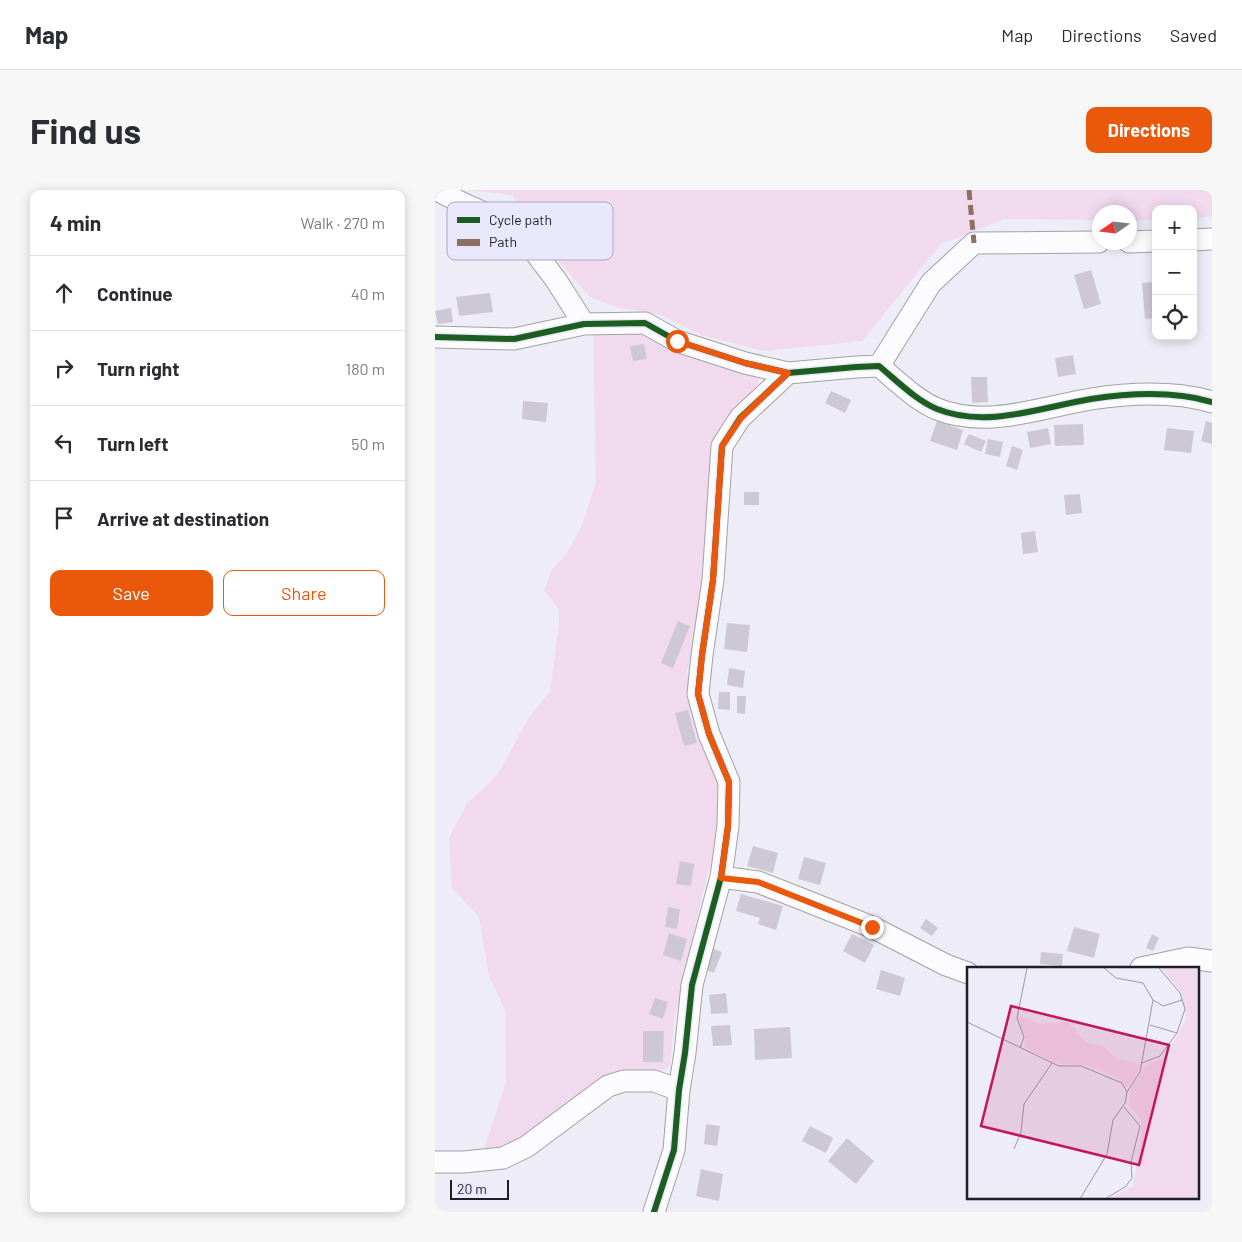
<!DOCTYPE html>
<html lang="en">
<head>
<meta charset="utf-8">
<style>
	body { margin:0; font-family:Barlow,sans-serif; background:#f7f7f7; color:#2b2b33 }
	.controls { position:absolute; right:15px; top:15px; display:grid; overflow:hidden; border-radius:10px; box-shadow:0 2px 12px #0003 }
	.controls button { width:45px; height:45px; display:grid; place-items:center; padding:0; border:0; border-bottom:1px solid #e1e1e2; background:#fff; color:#2b2b33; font:25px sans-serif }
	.compass { position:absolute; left:657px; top:15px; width:45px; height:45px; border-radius:50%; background:#fff; box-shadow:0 2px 12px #0003; rotate:256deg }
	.scale { position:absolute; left:15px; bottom:12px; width:59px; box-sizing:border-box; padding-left:5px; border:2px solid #1f1e26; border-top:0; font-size:14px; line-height:18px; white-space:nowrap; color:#1f1e26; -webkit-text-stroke:4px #e9e7fc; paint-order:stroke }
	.stop { position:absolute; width:15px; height:15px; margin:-11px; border:4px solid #ea580c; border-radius:50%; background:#fff }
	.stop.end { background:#ea580c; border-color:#fff; box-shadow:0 1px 5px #0008 }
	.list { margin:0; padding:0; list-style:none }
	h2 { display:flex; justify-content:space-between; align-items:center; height:65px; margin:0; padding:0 20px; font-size:21px }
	h2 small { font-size:16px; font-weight:400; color:#7c7c81 }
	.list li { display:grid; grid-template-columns:32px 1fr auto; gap:15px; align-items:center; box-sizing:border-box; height:75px; padding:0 20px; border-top:1px solid #e1e1e2 }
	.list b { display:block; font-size:19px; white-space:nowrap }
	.list em { font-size:16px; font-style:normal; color:#7c7c81 }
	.actions { display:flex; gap:10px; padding:15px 20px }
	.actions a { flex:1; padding:11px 0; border:1px solid #ea580c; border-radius:10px; text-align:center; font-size:18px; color:#ea580c }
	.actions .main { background:#ea580c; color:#fff }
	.icon { flex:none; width:28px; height:28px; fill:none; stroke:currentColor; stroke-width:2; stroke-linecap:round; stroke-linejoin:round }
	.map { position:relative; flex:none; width:777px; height:1022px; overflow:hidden; border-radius:10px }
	header { display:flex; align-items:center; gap:30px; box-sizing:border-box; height:70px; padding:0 25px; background:#fff; border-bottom:1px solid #e1e1e2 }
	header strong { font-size:24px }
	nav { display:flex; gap:28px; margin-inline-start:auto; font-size:18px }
	.intro { display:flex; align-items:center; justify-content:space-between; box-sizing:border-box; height:120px; padding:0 30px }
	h1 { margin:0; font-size:35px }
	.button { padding:12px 22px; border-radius:10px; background:#ea580c; color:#fff; font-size:18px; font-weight:700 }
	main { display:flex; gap:30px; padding:0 30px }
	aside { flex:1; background:#fff; border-radius:10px; box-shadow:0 2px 12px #0003 }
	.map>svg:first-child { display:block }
	.green { fill:#f1daee }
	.building { fill:#cec8d4 }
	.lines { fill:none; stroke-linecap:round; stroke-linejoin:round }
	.street-casing { stroke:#a2a1a9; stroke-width:23 }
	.street { stroke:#fcfcfe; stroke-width:21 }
	.quiet { stroke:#8d6e63; stroke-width:5; stroke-dasharray:10 5; stroke-linecap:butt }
	.cycleway-casing { stroke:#e9e7fc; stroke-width:9 }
	.cycleway { stroke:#1b5e20; stroke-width:6 }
	.route { stroke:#ea580c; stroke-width:6 }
	.inset-road { fill:none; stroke:#9b9aa3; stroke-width:1 }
	.view { fill:#c2185b; fill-opacity:0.15; stroke:#c2185b; stroke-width:2.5 }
	.inset-edge { fill:none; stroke:#1f1e26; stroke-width:2.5 }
	.key { fill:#e9e7fc; stroke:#acabbc; stroke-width:1 }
	.key-label { font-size:14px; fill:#1f1e26 }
</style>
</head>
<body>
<header>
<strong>Map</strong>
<nav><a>Map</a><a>Directions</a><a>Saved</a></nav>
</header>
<div class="intro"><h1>Find us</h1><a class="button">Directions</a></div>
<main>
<aside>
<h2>4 min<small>Walk · 270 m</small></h2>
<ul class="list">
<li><svg class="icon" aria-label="ahead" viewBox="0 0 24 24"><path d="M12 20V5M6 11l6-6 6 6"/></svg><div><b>Continue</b></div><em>40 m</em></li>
<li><svg class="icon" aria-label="right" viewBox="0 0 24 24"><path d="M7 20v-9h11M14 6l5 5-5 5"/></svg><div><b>Turn right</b></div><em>180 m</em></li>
<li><svg class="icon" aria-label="left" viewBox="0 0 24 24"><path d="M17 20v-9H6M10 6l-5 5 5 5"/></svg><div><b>Turn left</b></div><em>50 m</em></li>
<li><svg class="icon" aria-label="arrive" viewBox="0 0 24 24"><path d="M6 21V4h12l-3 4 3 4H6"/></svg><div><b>Arrive at destination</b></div></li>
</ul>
<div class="actions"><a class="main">Save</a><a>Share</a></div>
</aside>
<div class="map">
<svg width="777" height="1022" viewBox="0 0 777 1022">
	<rect width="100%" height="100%" fill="#edecf7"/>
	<path class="green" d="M34,0H777V26L758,29V19H721V30H695L694,22H664V30L570,29L506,54L427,151L329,161L266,145L226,125L181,117L155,107L104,48L77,5Z
		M198,141L308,177L324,188L321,202L294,229L275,265L277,323L270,394L252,481L257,517L284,595L285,639L266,710L239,832L235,877C216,887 189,875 168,888C148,899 133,919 114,932C93,946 72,955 48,963L71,892L70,820L54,786L44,727L17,698L14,648L31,615L63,584L93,529L115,501L124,435V419L109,400L117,379L130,366L146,338L161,292L158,145Z"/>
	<path class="building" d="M656,80L666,114L649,119L639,85Z
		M721,92V128L710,129L707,93Z
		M758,96H760L762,125H758Z
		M55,103L58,122L24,126L21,107Z
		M16,118L18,132L3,134L0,121Z
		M209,154L212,169L198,171L195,156Z
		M638,165L641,184L623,187L620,168Z
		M536,187H552L553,212L537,213Z
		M396,201L416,210L410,223L390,213Z
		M88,211L113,213L111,232L87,229Z
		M502,231L528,240L522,260L495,251Z
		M771,231L777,233V254L766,251Z
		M648,234L649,255L620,256L619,235Z
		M613,238L616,254L595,258L592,242Z
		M732,238L759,241L756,263L729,260Z
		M534,244L551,251L546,262L529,254Z
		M553,249L568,252L565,267L550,264Z
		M577,256L588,260L582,280L571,276Z
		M309,302H324V315H309Z
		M645,304L647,323L631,325L629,305Z
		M600,341L603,362L588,364L586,343Z
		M243,431L255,436L238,478L226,473Z
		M292,433L315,435L312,462L289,459Z
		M294,478L310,481L308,498L292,495Z
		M284,502H295V520L283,519Z
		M302,506H311L310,524L302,523Z
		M253,520L262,553L249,556L240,523Z
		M318,656L343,663L338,683L312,676Z
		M369,667L391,673L385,695L363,689Z
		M245,671L259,674L256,696L241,694Z
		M306,704L348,716L341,740L323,734L325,728L301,721Z
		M233,717L245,719L242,739L230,737Z
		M491,729L503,738L497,746L485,738Z
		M639,737L665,744L659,768L632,761Z
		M234,743L252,749L246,771L228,765Z
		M417,744L439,755L430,773L408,761Z
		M717,744L724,748L718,761L711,758Z
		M277,758L287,762L279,783L269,779Z
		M606,762L628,764L627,776L605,774Z
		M446,780L470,788L465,806L441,799Z
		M291,803L293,823L276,824L274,805Z
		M220,808L233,812L228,829L214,824Z
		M295,835L297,855L278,856L276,836Z
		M355,837L357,868L320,870L319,839Z
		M208,841H229L228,872H208Z
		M271,934L285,936L282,956L269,954Z
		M375,936L398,948L391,963L367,951Z
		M412,948L439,971L421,994L393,971Z
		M266,979L288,984L284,1011L261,1006Z"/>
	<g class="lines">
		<defs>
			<path id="street" d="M2,0L27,13L81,37L121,90L149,134
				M758,50L777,49
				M694,52L721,51
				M0,147L79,149L149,134L210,133L242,151L310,173L353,183
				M444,176L496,93L539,53L664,52
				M286,687L323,692L364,708L437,737L511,775L533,783
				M706,778L753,768L777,771
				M0,972H29L68,968L91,957L173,896L189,891H219L244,900
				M219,1022L239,960L244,900L250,863L257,795L286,687L293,636L294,592L274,544L263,504L267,465L278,390L287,256L305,228L353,183L421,177L444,176C462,191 481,210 502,219C552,239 607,217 656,209C695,203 739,201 777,212"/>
		</defs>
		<use href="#street" class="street-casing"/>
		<use href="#street" class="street"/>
		<path class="quiet" d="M534,0L539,53"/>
		<defs>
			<path id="cycleway" d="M0,147L79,149L149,134L210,133L242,151L310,173L353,183
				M219,1022L239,960L244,900L250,863L257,795L286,687L293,636L294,592L274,544L263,504L267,465L278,390L287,256L305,228L353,183L421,177L444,176C462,191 481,210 502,219C552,239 607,217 656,209C695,203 739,201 777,212"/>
		</defs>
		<use href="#cycleway" class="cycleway-casing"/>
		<use href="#cycleway" class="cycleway"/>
	</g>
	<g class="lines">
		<path class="route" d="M242,151L310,173L353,183L306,228L287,256L278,390L267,465L263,504L274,544L294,592L293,636L286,688L323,692L437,737"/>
	</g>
	<g transform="translate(532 777)">
		<rect width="232" height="232" fill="#edecf7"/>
		<path d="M195,1H232V232H142L166,219L175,165L174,154L162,138L164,122L179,98L198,90L220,51L214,25ZM51,48L72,57L101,55L120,76L136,79L150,92L173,97L171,106L160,121L150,110L118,98L92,97L57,80L58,70Z" fill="#f1daee"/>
		<path class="inset-road" d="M137,1L149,11L176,16L186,33L173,105L160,125M186,33L196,39L215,33M0,55L92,99H114L155,116L160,125L158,136L146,153L140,187L113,232M183,58L210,66L218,42L213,26L192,1M53,81L57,70L50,51L60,1M175,96L193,89L210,66M47,182L54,165L57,137L85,96M138,232L158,220L165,211L164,195L173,159L157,140"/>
		<path class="view" d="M44,39L202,78L172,198L14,159Z"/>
		<rect width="232" height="232" class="inset-edge"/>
	</g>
	<rect x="12" y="12" width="166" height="58" rx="8" class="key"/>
	<rect x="22" y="27" width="23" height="6" fill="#1b5e20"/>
	<rect x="22" y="49" width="23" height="7" fill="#8d6e63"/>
	<g class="key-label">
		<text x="54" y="35">Cycle path</text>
		<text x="54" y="57">Path</text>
	</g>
</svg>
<div class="controls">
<button>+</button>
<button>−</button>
<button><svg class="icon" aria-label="locate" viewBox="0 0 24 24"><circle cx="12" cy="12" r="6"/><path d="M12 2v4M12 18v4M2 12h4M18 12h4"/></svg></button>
</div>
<svg class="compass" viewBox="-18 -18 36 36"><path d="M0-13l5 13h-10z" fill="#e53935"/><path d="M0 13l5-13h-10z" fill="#7c7c81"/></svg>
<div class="scale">20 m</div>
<div class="stop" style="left:242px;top:151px"></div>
<div class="stop end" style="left:437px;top:737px"></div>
</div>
</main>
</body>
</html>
